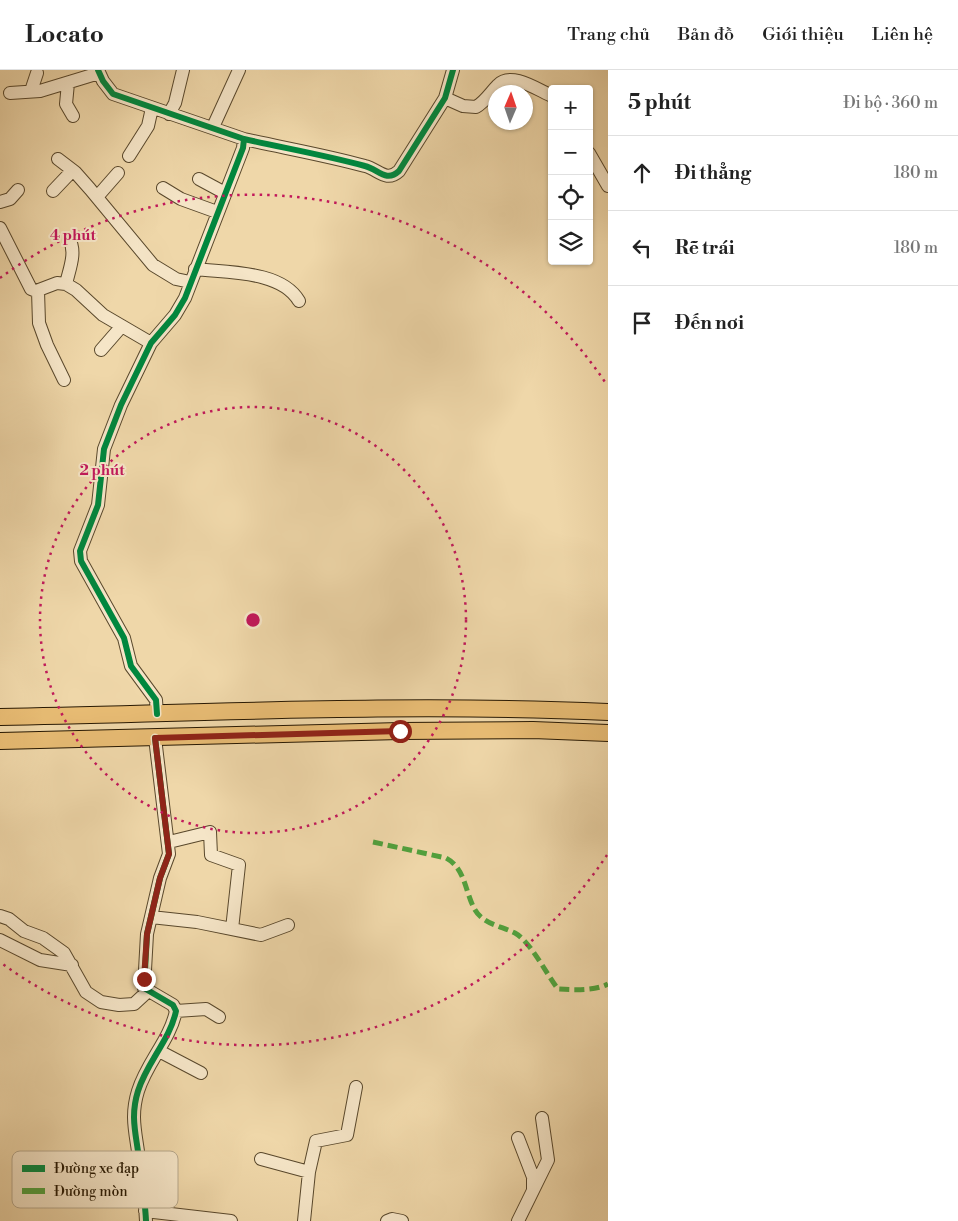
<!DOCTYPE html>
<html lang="vi">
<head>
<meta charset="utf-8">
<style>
	body { margin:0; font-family:"Libre Bodoni",serif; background:#f6f6f6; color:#222 }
	.controls { position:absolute; right:15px; top:15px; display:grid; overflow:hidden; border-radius:5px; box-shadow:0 1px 4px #0004 }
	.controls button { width:45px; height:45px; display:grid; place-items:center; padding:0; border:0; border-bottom:1px solid #e0e0e0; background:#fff; color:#222; font:25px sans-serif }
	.compass { position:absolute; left:488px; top:15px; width:45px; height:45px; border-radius:50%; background:#fff; box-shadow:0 1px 4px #0004; rotate:2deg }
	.stop { position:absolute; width:15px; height:15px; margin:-11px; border:4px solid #8f2418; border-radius:50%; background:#fff }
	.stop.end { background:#8f2418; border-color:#fff; box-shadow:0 1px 5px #0008 }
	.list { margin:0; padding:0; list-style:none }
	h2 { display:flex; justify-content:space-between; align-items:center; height:65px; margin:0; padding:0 20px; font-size:21px }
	h2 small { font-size:16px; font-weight:400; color:#767676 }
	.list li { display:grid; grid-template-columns:32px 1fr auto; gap:15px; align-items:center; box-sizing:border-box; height:75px; padding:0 20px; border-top:1px solid #e0e0e0 }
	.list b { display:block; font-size:19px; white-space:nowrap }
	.list em { font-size:16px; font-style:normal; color:#767676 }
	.icon { flex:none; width:28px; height:28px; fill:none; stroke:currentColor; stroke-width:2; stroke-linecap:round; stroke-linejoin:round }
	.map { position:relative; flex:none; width:608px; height:1151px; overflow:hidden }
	header { display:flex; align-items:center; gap:30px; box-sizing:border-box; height:70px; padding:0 25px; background:#fff; border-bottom:1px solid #e0e0e0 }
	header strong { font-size:24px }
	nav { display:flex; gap:28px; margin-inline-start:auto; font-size:18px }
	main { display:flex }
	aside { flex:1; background:#fff }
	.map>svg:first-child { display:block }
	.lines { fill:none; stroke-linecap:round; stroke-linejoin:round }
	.minor-casing { stroke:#59482c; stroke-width:14 }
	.major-casing { stroke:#271802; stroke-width:18 }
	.minor { stroke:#f5e5c7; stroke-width:12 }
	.major { stroke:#e8bc74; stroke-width:16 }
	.quiet { stroke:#51a13d; stroke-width:5; stroke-dasharray:10 5; stroke-linecap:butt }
	.cycleway-casing { stroke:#f5e5c7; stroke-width:9 }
	.cycleway { stroke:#00873e; stroke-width:6 }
	.route { stroke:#8f2418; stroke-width:6 }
	.ring { fill:none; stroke:#c2185b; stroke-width:2.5; stroke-dasharray:2.5 5 }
	.key { fill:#f5e5c7; stroke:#b7a88c; stroke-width:1 }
	.key-label { font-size:14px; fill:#271802 }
	.centre { fill:#c2185b; stroke:#f5e5c7; stroke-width:2.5 }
	.ring-label { font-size:15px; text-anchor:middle; font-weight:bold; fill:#c2185b; stroke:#f5e5c7; stroke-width:4; stroke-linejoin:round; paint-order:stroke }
</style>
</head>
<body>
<header>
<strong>Locato</strong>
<nav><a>Trang chủ</a><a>Bản đồ</a><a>Giới thiệu</a><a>Liên hệ</a></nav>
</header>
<main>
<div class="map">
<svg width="608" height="1151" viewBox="0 0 608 1151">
	<rect width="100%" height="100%" fill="#efd7a9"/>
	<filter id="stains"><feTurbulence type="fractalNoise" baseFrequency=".004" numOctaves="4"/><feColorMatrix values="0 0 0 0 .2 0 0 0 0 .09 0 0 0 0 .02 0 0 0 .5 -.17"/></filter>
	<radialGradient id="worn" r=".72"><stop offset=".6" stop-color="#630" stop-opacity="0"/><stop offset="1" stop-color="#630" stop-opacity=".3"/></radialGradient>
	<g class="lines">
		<defs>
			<path id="minor" d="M98,0L103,11L113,24L244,69L243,78L185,228L175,245L151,273L121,335L104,379L98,435L80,481L81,491L124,568L131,596L156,630L157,644
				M68,13L66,34L73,46
				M31,21L37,3
				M10,23L40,21L99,3
				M445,28L463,36L476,37C485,32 491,22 498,15C511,1 538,20 552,26
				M169,44L175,33L183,0
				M213,57L239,0
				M244,69C284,78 325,85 365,96C378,99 386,113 399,101L445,28L453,0
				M589,83L608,116
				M129,86L148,56L152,38
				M58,89L75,102L90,119L153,195L176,209L190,212
				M199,109L225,123
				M163,118L181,129L217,142
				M53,121L72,101
				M97,127L118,103
				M0,132L10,129L18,120
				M0,158L31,219L36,221L57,213L66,214L76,220L103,245L151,273
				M195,199C226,203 281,200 299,231
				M66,214C69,200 77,182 69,169
				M38,221L39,253L47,275L64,310
				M101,280L121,257
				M169,772L210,762L211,785L239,795L232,859
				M0,846L9,849L24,861L43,868L64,883L86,922L101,932L119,935L134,934L147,922
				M151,847L197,852L261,865L288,855
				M0,870L40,890L72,895
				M176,941L206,939L219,947
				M159,981L201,1003
				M518,1068L533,1107V1119
				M261,1089L309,1102L304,1151
				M309,1102L316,1071L347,1065L356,1017
				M145,1141L231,1151
				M146,1151C145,1130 142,1110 139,1089C136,1063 130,1047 138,1021C147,992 170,970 176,941L173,935L144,918L147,864L160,808L169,784L155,668
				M387,1151L392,1149L402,1151
				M518,1151L548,1090L542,1048"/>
			<path id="major" d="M0,647C203,643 406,633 608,642
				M0,671L400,661L533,660L608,663"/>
		</defs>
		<use href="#minor" class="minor-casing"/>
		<use href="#major" class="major-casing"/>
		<use href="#minor" class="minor"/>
		<use href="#major" class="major"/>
		<path class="quiet" d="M373,772L446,788C465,798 465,821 474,838C482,854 501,856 515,863C530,871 547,905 558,919C573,920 595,921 608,914"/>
		<defs>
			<path id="cycleway" d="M98,0L103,11L113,24L244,69L243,78L185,228L175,245L151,273L121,335L104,379L98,435L80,481L81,491L124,568L131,596L156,630L157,644
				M244,69C284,78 325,85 365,96C378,99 386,113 399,101L445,28L453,0
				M146,1151C145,1130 142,1110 139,1089C136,1063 130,1047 138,1021C147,992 170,970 176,941L173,935L144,918L147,864L160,808L169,784L155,668"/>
		</defs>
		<use href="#cycleway" class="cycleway-casing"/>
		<use href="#cycleway" class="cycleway"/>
	</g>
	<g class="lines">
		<path class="route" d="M144,909L147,864L160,808L169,784L155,668L400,661"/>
	</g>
	<g class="ring">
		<circle cx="253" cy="550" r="213"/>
		<path d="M607 785A425 425 0 0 1 0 892M0 208A425 425 0 0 1 607 315"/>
	</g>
	<rect x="12" y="1081" width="166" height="57" rx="8" class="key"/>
	<rect x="22" y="1095" width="23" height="7" fill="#00873e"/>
	<rect x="22" y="1118" width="23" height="6" fill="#51a13d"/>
	<g class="key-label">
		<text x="54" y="1103">Đường xe đạp</text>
		<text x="54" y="1126">Đường mòn</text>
	</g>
	<circle cx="253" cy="550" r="8" class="centre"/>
	<g class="ring-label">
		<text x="73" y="170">4 phút</text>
		<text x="102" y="405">2 phút</text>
	</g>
	<rect width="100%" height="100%" filter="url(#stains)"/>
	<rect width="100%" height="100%" fill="url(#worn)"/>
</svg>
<div class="controls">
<button>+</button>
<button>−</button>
<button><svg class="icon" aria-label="locate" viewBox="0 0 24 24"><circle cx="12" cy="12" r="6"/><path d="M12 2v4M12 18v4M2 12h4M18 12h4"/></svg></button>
<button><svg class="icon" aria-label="layers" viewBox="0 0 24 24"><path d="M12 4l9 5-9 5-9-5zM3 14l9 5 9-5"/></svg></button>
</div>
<svg class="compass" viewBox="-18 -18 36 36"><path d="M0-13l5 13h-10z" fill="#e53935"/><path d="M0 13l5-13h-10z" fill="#767676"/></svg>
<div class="stop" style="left:400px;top:661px"></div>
<div class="stop end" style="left:144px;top:909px"></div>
</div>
<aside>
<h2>5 phút<small>Đi bộ · 360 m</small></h2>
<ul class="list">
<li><svg class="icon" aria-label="ahead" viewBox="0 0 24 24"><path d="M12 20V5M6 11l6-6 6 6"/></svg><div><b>Đi thẳng</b></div><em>180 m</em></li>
<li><svg class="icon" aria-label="left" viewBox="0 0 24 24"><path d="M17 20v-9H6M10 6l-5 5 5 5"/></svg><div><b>Rẽ trái</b></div><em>180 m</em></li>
<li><svg class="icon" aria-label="arrive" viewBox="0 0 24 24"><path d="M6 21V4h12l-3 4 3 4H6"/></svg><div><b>Đến nơi</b></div></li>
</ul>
</aside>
</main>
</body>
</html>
